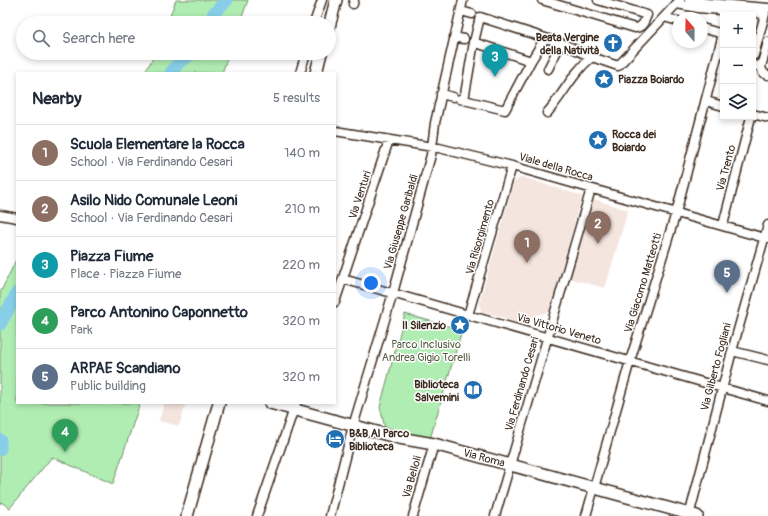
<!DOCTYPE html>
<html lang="en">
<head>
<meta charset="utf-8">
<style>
	body { margin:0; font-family:Pangolin,sans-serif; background:#f6f6f7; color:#1f2937 }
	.controls { position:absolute; right:12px; top:12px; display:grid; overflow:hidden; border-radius:0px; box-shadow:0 2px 6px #0003 }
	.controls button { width:36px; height:36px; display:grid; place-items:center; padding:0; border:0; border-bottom:1px solid #e0e1e3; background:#fff; color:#1f2937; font:20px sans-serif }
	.compass { position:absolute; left:672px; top:12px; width:36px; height:36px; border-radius:50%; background:#fff; box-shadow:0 2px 6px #0003; rotate:340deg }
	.you { position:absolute; left:371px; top:283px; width:14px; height:14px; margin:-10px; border:3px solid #fff; border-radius:50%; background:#1a73e8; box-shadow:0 0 0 6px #1a73e833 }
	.badge { display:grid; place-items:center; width:26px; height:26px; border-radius:50%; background:#1f6fb2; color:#fff; font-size:13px; font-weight:700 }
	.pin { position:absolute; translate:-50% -33px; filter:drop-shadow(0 1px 2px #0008) }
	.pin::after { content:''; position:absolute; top:21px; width:14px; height:12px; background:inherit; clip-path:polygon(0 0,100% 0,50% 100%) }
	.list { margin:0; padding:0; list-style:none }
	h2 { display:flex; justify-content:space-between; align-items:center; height:52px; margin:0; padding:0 16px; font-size:17px }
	h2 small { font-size:13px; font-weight:400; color:#747a83 }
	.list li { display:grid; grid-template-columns:26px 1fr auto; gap:12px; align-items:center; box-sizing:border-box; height:56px; padding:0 16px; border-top:1px solid #e0e1e3 }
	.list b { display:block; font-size:15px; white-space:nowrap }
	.list p { margin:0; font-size:13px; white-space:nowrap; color:#747a83 }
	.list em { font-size:13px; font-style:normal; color:#747a83 }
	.icon { flex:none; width:22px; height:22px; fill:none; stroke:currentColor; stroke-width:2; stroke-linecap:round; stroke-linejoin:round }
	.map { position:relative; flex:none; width:768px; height:516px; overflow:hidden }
	.search { position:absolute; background:#fff; box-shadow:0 2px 6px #0003; left:16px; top:16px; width:320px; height:44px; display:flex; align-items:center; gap:10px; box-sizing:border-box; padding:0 14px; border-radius:22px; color:#747a83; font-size:15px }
	.panel { position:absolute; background:#fff; box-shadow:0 2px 6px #0003; left:16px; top:72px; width:320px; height:332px; border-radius:0px }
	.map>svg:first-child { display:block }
	.built { fill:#f4e5de }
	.green { fill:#b0edb3; stroke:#768c68 }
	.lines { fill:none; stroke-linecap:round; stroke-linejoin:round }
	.river { stroke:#88cee9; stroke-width:13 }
	.street-casing { stroke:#3b2a1e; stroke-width:11 }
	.secondary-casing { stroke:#3b2a1e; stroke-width:14 }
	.street { stroke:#fff; stroke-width:8 }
	.secondary { stroke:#fff; stroke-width:11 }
	.labels { text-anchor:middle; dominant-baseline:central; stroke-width:3; stroke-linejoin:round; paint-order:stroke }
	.poi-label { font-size:11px; font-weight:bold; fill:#3b2a1e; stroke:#fff; text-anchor:end }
	.street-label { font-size:11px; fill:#3b2a1e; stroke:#fff }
	.park-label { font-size:11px; fill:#585b43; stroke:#fff }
</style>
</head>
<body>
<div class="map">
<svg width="768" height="516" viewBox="0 0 768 516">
	<rect width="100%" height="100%" fill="#fff"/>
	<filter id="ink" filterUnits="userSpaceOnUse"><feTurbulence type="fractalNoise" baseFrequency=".025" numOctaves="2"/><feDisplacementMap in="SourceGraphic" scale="8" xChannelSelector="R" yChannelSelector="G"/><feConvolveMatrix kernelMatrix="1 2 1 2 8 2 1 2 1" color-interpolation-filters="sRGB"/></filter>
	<g filter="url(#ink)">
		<path class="built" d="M522,177L582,196L549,312L536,315L532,317L526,324L481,311L479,304L514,182Z
			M593,199L628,210L605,288L568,278Z
			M164,403H186L179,426L159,421Z"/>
		<path class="green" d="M176,0H248L240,23H167Z
			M156,53H229L222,73H144Z
			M17,258V403H140L113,484L52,457L10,508L1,502L0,504V293Z
			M405,314L462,330L430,439L385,428L380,407Z"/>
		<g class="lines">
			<path class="river" d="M210,23L214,13L227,0
				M171,73L179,62L193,53
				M0,324L17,293
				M0,440V449"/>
			<defs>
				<path id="street" d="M542,0L635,28C643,27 644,22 647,15L598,0
					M689,0L707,3L768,8
					M353,4L354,0
					M677,4L698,8L765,14L754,55L753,54
					M461,11L472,14
					M664,17L678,21
					M314,23L322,0
					M702,28L723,34
					M454,37L464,39
					M768,42L761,67L763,73L768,75
					M531,61L545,38
					M753,65L761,67
					M548,69L561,43
					M300,73L306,53
					M441,94L453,97
					M460,99L505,110L531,61L473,42
					M464,100L474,42L480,17L561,43L592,57L618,66L680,0
					M706,101L723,106
					M547,113C563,95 573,72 592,57
					M753,114L768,118
					M335,131L439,148L512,166L768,239
					M0,215L17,218
					M723,225L751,117
					M343,279L768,401
					M335,302L389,140
					M468,315L512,166
					M732,351L768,360
					M257,516L296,403
					M330,516L353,426L393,293L431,155L435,123L463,0
					M413,516L434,444
					M495,516L591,189
					M586,516L630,361L676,213L723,34
					M689,516L732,351L768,225"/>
				<path id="secondary" d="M329,27L336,0
					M316,73L321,53
					M270,403L399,438L434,444L697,516
					M187,516L219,403"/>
			</defs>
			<use href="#street" class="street-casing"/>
			<use href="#secondary" class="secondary-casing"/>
			<use href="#street" class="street"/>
			<use href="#secondary" class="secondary"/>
		</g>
	</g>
	<defs>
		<symbol id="church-disc" viewBox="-11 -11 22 22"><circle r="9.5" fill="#1f6fb2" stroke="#fff"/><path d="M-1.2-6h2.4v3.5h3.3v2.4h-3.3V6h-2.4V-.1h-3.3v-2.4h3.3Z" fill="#fff"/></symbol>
		<symbol id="sight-disc" viewBox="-11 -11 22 22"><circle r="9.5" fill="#1f6fb2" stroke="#fff"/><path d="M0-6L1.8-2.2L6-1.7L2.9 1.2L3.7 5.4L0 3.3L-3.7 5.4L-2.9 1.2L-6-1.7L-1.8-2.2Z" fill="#fff"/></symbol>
		<symbol id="library-disc" viewBox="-11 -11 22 22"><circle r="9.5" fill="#1f6fb2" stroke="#fff"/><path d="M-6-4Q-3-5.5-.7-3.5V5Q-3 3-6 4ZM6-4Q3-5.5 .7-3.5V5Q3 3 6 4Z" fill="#fff"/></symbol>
		<symbol id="hotel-disc" viewBox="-11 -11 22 22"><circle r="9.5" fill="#1f6fb2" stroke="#fff"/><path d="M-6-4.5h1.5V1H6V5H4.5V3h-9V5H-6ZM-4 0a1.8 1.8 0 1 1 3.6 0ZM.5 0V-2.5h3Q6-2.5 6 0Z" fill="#fff"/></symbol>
	</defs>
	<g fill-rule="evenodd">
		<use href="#church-disc" x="602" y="32" width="22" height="22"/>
		<use href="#sight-disc" x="593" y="68" width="22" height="22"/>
		<use href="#sight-disc" x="587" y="129" width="22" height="22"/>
		<use href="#sight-disc" x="449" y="314" width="22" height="22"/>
		<use href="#library-disc" x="462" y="379" width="22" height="22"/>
		<use href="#hotel-disc" x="324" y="428" width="22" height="22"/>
	</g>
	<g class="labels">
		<g class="poi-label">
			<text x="599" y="37">Beata Vergine<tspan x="599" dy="13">della Natività</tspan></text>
			<text x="618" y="79" text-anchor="start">Piazza Boiardo</text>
			<text x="612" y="134" text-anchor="start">Rocca dei<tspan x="612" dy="13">Boiardo</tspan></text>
			<text x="446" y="325">Il Silenzio</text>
			<text x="459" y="384">Biblioteca<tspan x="459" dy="13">Salvemini</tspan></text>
			<text x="349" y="433" text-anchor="start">B&amp;B Al Parco<tspan x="349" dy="13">Biblioteca</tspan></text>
		</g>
		<g class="street-label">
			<text transform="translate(556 167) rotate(16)">Viale della Rocca</text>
			<text transform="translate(726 168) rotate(-75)">Via Trento</text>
			<text transform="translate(360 195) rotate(-72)">Via Venturi</text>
			<text transform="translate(401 222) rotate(-74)">Via Giuseppe Garibaldi</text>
			<text transform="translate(480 237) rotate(-74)">Via Risorgimento</text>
			<text transform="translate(643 283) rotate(-73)">Via Giacomo Matteotti</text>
			<text transform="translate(559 329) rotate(16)">Via Vittorio Veneto</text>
			<text transform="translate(716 367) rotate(-75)">Via Gilberto Fogliani</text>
			<text transform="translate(522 384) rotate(-74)">Via Ferdinando Cesari</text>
			<text transform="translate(484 458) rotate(15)">Via Roma</text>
			<text transform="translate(412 477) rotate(-74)">Via Belloli</text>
		</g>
		<g class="park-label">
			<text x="426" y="344">Parco Inclusivo<tspan x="426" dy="13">Andrea Gigio Torelli</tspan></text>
		</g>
	</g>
</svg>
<div class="controls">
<button>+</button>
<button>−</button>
<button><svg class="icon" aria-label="layers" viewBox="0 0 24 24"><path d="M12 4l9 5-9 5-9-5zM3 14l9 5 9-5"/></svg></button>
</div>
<svg class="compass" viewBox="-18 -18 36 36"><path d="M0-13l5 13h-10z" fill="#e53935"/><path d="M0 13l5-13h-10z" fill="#747a83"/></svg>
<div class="you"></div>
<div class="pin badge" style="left:527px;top:263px;background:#8d6e63">1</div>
<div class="pin badge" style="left:598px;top:244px;background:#8d6e63">2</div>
<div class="pin badge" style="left:495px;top:77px;background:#0f9aa8">3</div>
<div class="pin badge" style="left:65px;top:452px;background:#2e9e5b">4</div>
<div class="pin badge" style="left:727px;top:293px;background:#5c6f8a">5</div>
<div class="search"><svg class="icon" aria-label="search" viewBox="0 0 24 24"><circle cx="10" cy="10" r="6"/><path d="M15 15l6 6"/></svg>Search here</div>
<section class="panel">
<h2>Nearby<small>5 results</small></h2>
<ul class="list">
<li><span class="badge" style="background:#8d6e63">1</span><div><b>Scuola Elementare la Rocca</b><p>School · Via Ferdinando Cesari</p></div><em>140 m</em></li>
<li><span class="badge" style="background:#8d6e63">2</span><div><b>Asilo Nido Comunale Leoni</b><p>School · Via Ferdinando Cesari</p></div><em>210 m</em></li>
<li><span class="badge" style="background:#0f9aa8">3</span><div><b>Piazza Fiume</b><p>Place · Piazza Fiume</p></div><em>220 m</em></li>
<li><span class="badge" style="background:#2e9e5b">4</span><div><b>Parco Antonino Caponnetto</b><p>Park</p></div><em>320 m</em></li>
<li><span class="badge" style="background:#5c6f8a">5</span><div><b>ARPAE Scandiano</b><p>Public building</p></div><em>320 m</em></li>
</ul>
</section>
</div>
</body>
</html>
